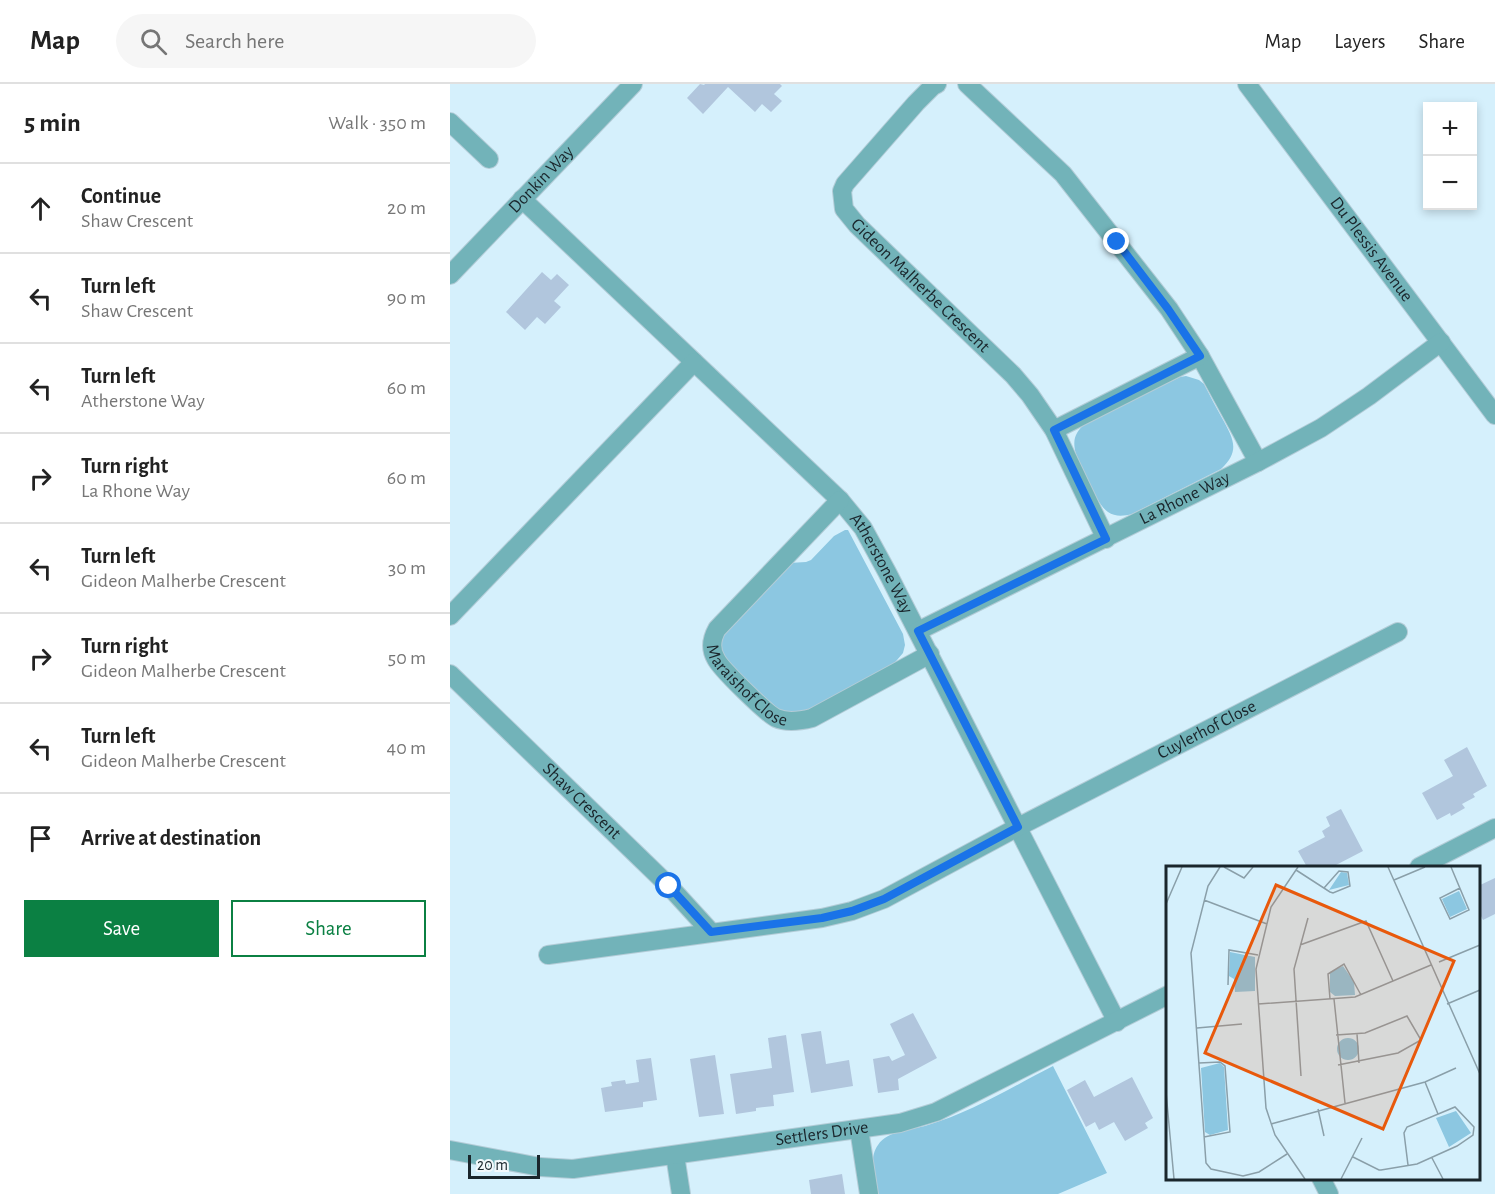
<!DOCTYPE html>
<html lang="en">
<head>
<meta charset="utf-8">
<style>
	body { margin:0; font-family:"Alegreya Sans",sans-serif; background:#f6f6f6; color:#222 }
	.controls { position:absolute; right:18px; top:18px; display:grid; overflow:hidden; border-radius:0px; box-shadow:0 3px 9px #0003 }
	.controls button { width:54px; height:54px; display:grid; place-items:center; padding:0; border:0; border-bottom:2px solid #e0e0e0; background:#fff; color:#222; font:30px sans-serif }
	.scale { position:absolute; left:18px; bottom:15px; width:72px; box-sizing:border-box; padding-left:6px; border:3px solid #1a262c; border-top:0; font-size:16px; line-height:21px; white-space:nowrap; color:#1a262c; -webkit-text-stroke:4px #f3f9fc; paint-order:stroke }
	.stop { position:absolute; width:18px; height:18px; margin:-14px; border:4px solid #1a73e8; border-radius:50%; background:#fff }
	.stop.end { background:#1a73e8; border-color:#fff; box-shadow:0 2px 6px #0008 }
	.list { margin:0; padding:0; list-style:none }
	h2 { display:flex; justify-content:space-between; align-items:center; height:78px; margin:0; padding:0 24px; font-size:26px }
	h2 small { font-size:20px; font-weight:400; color:#767676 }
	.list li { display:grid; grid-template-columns:39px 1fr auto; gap:18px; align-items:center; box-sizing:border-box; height:90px; padding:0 24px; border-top:2px solid #e0e0e0 }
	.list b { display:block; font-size:22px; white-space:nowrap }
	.list p { margin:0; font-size:20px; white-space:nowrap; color:#767676 }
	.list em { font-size:20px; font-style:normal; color:#767676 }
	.actions { display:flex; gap:12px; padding:18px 24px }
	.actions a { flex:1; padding:14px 0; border:2px solid #0b8043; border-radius:0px; text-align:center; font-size:21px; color:#0b8043 }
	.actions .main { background:#0b8043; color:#fff }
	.icon { flex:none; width:33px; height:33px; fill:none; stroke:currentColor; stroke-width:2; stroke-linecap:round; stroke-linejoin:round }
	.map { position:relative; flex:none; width:1045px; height:1110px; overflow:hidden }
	header { display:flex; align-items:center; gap:36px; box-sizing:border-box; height:84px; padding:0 30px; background:#fff; border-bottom:2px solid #e0e0e0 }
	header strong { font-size:28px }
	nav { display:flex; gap:33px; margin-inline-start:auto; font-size:21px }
	.search { width:420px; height:54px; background:#f6f6f6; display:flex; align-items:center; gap:15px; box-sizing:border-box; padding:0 21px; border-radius:33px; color:#767676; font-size:22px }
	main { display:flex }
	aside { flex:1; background:#fff }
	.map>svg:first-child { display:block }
	.green { fill:#8cc7e1 }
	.building { fill:#b1c6dd }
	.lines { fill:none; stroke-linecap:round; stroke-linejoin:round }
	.minor-casing { stroke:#b3ccd7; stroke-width:20 }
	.tertiary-casing { stroke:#b3ccd7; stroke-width:20 }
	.minor { stroke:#72b3b9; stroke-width:18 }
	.tertiary { stroke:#72b3b9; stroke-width:18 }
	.route { stroke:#1a73e8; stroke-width:8 }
	.labels { text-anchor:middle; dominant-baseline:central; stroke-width:6; stroke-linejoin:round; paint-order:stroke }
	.street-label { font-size:18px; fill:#1a262c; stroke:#f3f9fc }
	.inset-road { fill:none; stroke:#8a9fa9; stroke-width:1.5 }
	.view { fill:#e8590c; fill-opacity:0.15; stroke:#e8590c; stroke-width:3 }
	.inset-edge { fill:none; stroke:#1a262c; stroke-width:3 }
</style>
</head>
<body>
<header>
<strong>Map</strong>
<div class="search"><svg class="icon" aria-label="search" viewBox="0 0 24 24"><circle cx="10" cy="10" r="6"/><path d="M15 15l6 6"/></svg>Search here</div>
<nav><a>Map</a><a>Layers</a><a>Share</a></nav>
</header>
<main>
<aside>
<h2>5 min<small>Walk · 350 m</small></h2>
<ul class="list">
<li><svg class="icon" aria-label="ahead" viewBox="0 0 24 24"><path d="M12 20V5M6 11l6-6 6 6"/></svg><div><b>Continue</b><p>Shaw Crescent</p></div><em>20 m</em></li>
<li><svg class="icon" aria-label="left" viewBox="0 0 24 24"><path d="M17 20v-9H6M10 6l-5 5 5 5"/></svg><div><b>Turn left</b><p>Shaw Crescent</p></div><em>90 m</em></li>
<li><svg class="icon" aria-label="left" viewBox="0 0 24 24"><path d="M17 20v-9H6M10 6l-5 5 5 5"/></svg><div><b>Turn left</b><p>Atherstone Way</p></div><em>60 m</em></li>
<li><svg class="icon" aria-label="right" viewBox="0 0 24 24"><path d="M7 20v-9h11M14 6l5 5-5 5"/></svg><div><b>Turn right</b><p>La Rhone Way</p></div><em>60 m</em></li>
<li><svg class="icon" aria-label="left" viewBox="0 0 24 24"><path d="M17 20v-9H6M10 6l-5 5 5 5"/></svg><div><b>Turn left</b><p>Gideon Malherbe Crescent</p></div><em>30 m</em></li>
<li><svg class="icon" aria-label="right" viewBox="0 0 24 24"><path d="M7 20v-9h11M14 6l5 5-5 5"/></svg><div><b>Turn right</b><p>Gideon Malherbe Crescent</p></div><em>50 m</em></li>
<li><svg class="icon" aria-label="left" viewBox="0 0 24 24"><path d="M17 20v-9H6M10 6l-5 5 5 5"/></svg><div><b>Turn left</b><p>Gideon Malherbe Crescent</p></div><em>40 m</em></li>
<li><svg class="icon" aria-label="arrive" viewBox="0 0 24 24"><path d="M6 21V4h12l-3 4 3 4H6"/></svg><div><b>Arrive at destination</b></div></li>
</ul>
<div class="actions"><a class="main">Save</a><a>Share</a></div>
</aside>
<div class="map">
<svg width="1045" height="1110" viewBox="0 0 1045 1110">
	<rect width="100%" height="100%" fill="#d5f0fc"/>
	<path class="green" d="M736,292L749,296L754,300C760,312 766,323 772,334C783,354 791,367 771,385L682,430C674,432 665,433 658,428C646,420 633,384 626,370C622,356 625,348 636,339L730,293Z
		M395,446H398L453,550L455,561L453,569L441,583L351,629L334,630L272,575L270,548L339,479L356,478L361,476L384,452Z
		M603,982L657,1089L608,1110H427C425,1094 418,1075 428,1061C438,1046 462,1046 478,1041C520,1029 564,1002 603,982Z"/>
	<path class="building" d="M250,0L254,1L255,0H330L332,2L324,10L332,17L321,28L312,20L305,28L278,3L253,30L237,14Z
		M92,188L101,196L107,190L119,201L104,217L111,223L95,240L87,233L75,246L56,228Z
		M1017,663L1037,702L1023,710L1025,713L1012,720L1015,724L1001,732L1000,729L987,736L972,709L1003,692L994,676Z
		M891,725L913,767L886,781L887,783H857L848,767L875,753L872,747L880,742L876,733Z
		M1045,794V830L1033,836L1028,826V802Z
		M463,929L487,974L448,995L449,1006L428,1009L423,975L439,972L442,977L455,971L440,940Z
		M371,947L376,980L399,976L403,1002L361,1009L351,950Z
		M336,951L344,1008L323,1011L324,1022L306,1024V1027L286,1030L280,990L322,984L318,954Z
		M265,971L274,1030L249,1033L240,975Z
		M201,974L207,1016L193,1018V1023L155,1028L151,1004L162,1002L161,998L175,996L176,1000L189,998L186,976Z
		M682,993L703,1034L695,1039L698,1044L675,1057L664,1038L649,1046L645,1038L636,1043L617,1006L635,996L644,1013Z
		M392,1090L395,1110H361L359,1096Z"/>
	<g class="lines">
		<defs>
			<g id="minor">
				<path id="s1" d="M487,0L483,2L466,19L395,100L392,107L394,125L407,141L563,291L580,311L604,346L656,455"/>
				<path d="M517,0L613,90L719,225L750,272L808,378"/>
				<path id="s2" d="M797,0L1045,331"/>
				<path d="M0,38L39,75"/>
				<path id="s3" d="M72,115L390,416L413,444L437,488L667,938"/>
				<path id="s4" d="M0,191L183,0"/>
				<path d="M604,346L750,272"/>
				<path id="s5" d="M390,416L267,545C262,554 260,565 266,575C270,584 317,630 326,634C337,639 350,637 362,634L480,570"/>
				<path d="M0,532L244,278"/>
				<path id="s6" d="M468,547L808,378L871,344L919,312L991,258"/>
				<path id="s7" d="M0,590L219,802L261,848"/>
				<path id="s8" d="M98,871L372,834L402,827L434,815L568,743L948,548"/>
				<path d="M409,1045L419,1110"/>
				<path d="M225,1071L231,1110"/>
				<path d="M871,1094L879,1110"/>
			</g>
			<g id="tertiary">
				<path d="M969,783L1045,744"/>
				<path id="s9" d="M0,1066L90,1083L123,1085L450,1039L486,1028L718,911"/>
			</g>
		</defs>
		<use href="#minor" class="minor-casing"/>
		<use href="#tertiary" class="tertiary-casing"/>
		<use href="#minor" class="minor"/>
		<use href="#tertiary" class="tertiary"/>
	</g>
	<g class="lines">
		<path class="route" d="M219,802L261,848L372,834L402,827L434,815L568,743L468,547L656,455L604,346L750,272L718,225L667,158"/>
	</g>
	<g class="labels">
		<g class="street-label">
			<text stroke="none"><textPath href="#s4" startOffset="132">Donkin Way</textPath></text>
			<text stroke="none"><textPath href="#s2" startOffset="207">Du Plessis Avenue</textPath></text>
			<text stroke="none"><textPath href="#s1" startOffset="270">Gideon Malherbe Crescent</textPath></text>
			<text stroke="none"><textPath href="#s6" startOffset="298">La Rhone Way</textPath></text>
			<text stroke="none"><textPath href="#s3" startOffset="514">Atherstone Way</textPath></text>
			<text stroke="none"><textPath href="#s5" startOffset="250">Maraishof Close</textPath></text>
			<text stroke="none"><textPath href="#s8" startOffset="706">Cuylerhof Close</textPath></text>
			<text stroke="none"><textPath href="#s7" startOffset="183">Shaw Crescent</textPath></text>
			<text stroke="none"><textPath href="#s9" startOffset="376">Settlers Drive</textPath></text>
		</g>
	</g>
	<g transform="translate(716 782)">
		<rect width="314" height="314" fill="#d5f0fc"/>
		<path d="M175,6L181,7L183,19L163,24ZM293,25L301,43L284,51L276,33ZM64,86L89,91V125L69,126L68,113L63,110ZM177,100L188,116L189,129L169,130L164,126V106ZM171 183a11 11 0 1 1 22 0a11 11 0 1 1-22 0ZM54,197L58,201L62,264L44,269L39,266L35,202ZM290,245L305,267L283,281L270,252Z" fill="#8cc7e1"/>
		<path class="inset-road" d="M54,1L42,20L25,87L40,297L45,303L77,310L93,306L121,288M58,1L78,12L87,1M132,1L105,41L90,103L100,242L109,269L139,313M222,1L314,208M285,1L303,44L284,53L274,32L294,22M130,4L164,26L167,27L184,20L182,6L173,5L158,22M228,14L259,1M38,34L101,58M0,38L16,1M134,79L200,55L227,115M273,96L314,79M62,119L63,84L92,89M164,133L162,108L178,98L195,129M168,133L179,237M92,138L189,131L265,99M281,138L314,124M31,162L76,158M191,168L193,197M170,169L199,167L241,150L255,174L232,187L172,199M33,197L54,196L59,200L64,266L38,271M135,210L128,103L142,52M259,216L272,248M0,226L8,313M152,243L158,270M105,258L259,216L290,202M187,291L213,304H215L251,298L291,280L307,269L308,261L289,241L241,261L238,267L242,299M266,292L277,313M175,313L196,272"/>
		<path class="view" d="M110,19L288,95L217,263L39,187Z"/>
		<rect width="314" height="314" class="inset-edge"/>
	</g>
</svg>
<div class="controls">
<button>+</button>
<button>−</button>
</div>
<div class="scale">20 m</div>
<div class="stop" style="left:219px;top:802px"></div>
<div class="stop end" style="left:667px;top:158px"></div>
</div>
</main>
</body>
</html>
